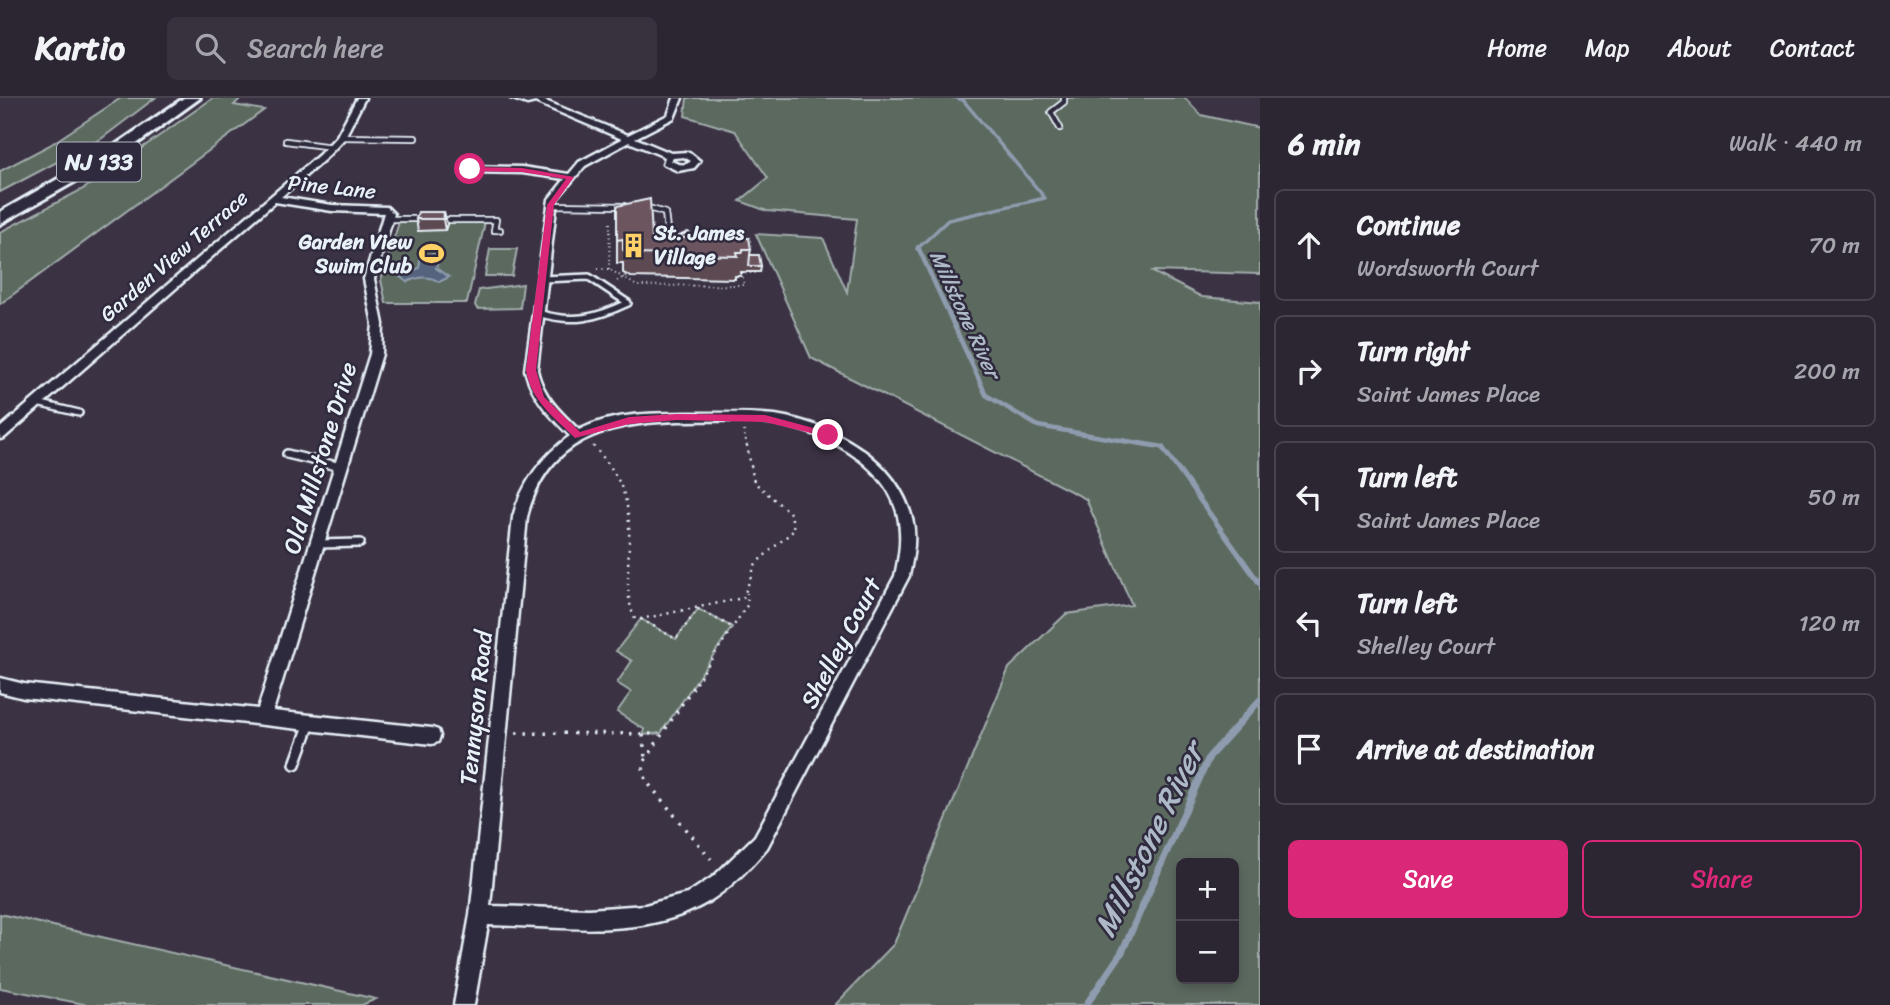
<!DOCTYPE html>
<html lang="en">
<head>
<meta charset="utf-8">
<style>
	body { margin:0; font-family:Sriracha,sans-serif; background:#38323f; color:#f1f3f6 }
	.controls { position:absolute; right:21px; bottom:21px; display:grid; overflow:hidden; border-radius:10px; box-shadow:0 4px 10px #0003 }
	.controls button { width:63px; height:63px; display:grid; place-items:center; padding:0; border:0; border-bottom:2px solid #48434e; background:#2c2633; color:#f1f3f6; font:35px sans-serif }
	.stop { position:absolute; width:21px; height:21px; margin:-16px; border:5px solid #db2777; border-radius:50%; background:#fff }
	.stop.end { background:#db2777; border-color:#fff; box-shadow:0 2px 7px #0008 }
	.list { margin:0; padding:0; list-style:none }
	h2 { display:flex; justify-content:space-between; align-items:center; height:91px; margin:0; padding:0 28px; font-size:30px }
	h2 small { font-size:23px; font-weight:400; color:#a6a5ac }
	.list li { display:grid; grid-template-columns:46px 1fr auto; gap:21px; align-items:center; box-sizing:border-box; height:112px; margin:0 14px 14px; padding:0 14px; border:2px solid #48434e; border-radius:10px }
	.list b { display:block; font-size:26px; white-space:nowrap }
	.list p { margin:0; font-size:23px; white-space:nowrap; color:#a6a5ac }
	.list em { font-size:23px; font-style:normal; color:#a6a5ac }
	.actions { display:flex; gap:14px; padding:21px 28px }
	.actions a { flex:1; padding:16px 0; border:2px solid #db2777; border-radius:10px; text-align:center; font-size:24px; color:#db2777 }
	.actions .main { background:#db2777; color:#fff }
	.icon { flex:none; width:38px; height:38px; fill:none; stroke:currentColor; stroke-width:2; stroke-linecap:round; stroke-linejoin:round }
	.map { position:relative; flex:none; width:1260px; height:907px; overflow:hidden }
	header { display:flex; align-items:center; gap:42px; box-sizing:border-box; height:98px; padding:0 35px; background:#2c2633; border-bottom:2px solid #48434e }
	header strong { font-size:33px }
	nav { display:flex; gap:38px; margin-inline-start:auto; font-size:24px }
	.search { width:490px; height:63px; background:#38323f; display:flex; align-items:center; gap:18px; box-sizing:border-box; padding:0 24px; border-radius:10px; color:#a6a5ac; font-size:26px }
	main { display:flex }
	aside { flex:1; background:#2c2633 }
	.map>svg:first-child { display:block }
	.green { fill:#5b695f; stroke:#a2adac; stroke-width:2; fill-rule:evenodd }
	.water { fill:#54647e; stroke:#8f9caf; stroke-width:2 }
	.lines { fill:none; stroke-linecap:round; stroke-linejoin:round }
	.stream-far3 { stroke:#8f9caf; stroke-width:3.5 }
	.stream-far2 { stroke:#8f9caf; stroke-width:4.5 }
	.stream-far1 { stroke:#8f9caf; stroke-width:5 }
	.stream { stroke:#8f9caf; stroke-width:7 }
	.service-far3-casing { stroke:#e8f1f8; stroke-width:8 }
	.service-far2-casing { stroke:#e8f1f8; stroke-width:10 }
	.service-far1-casing { stroke:#e8f1f8; stroke-width:12 }
	.service-casing { stroke:#e8f1f8; stroke-width:14 }
	.minor-casing { stroke:#e8f1f8; stroke-width:5 }
	.motorway-casing { stroke:#e8f1f8; stroke-width:6 }
	.path-far2 { stroke:#e8f1f8; stroke-width:2; stroke-dasharray:1 3.5; stroke-linecap:butt }
	.path-far1 { stroke:#e8f1f8; stroke-width:2.5; stroke-dasharray:2 5; stroke-linecap:butt }
	.path { stroke:#e8f1f8; stroke-width:3.5; stroke-dasharray:2.5 7; stroke-linecap:butt }
	.service-far3 { stroke:#2f2a3d; stroke-width:4.5 }
	.service-far2 { stroke:#2f2a3d; stroke-width:5 }
	.service-far1 { stroke:#2f2a3d; stroke-width:7 }
	.service { stroke:#2f2a3d; stroke-width:9 }
	.minor { fill:#2f2a3d; fill-rule:evenodd }
	.motorway { fill:#2f2a3d; fill-rule:evenodd }
	.wall { fill:#5d4851; stroke:#e8f1f8; stroke-width:2 }
	.shaded-wall { fill:#4c3b42; stroke:#e8f1f8; stroke-width:2 }
	.building { fill:#6c545e; stroke:#e8f1f8; stroke-width:2 }
	.route { fill:#db2777 }
	.labels { text-anchor:middle; dominant-baseline:central; stroke-width:5; stroke-linejoin:round; paint-order:stroke }
	.far-street-label { font-size:21px; fill:#e8f1f8; stroke:#2f2a3d }
	.far-poi-label { font-size:21px; font-weight:bold; fill:#e8f1f8; stroke:#2f2a3d; text-anchor:start }
	.far-water-label { font-size:21px; font-style:italic; fill:#adb9c7; stroke:#2f2a3d }
	.shield { fill:#2f2a3d; stroke:#b0b5c0; stroke-width:2 }
	.shield-label { font-size:23px; font-weight:bold; fill:#e8f1f8 }
	.street-label { font-size:24px; fill:#e8f1f8; stroke:#2f2a3d }
	.near-water-label { font-size:32px; font-style:italic; fill:#adb9c7; stroke:#2f2a3d }
</style>
</head>
<body>
<header>
<strong>Kartio</strong>
<div class="search"><svg class="icon" aria-label="search" viewBox="0 0 24 24"><circle cx="10" cy="10" r="6"/><path d="M15 15l6 6"/></svg>Search here</div>
<nav><a>Home</a><a>Map</a><a>About</a><a>Contact</a></nav>
</header>
<main>
<div class="map">
<svg width="1260" height="907" viewBox="0 0 1260 907">
	<rect width="100%" height="100%" fill="#3b3244"/>
	<filter id="ink" filterUnits="userSpaceOnUse"><feTurbulence type="fractalNoise" baseFrequency=".0143" numOctaves="2"/><feDisplacementMap in="SourceGraphic" scale="14" xChannelSelector="R" yChannelSelector="G"/><feConvolveMatrix kernelMatrix="1 2 1 2 8 2 1 2 1" color-interpolation-filters="sRGB"/></filter>
	<g filter="url(#ink)">
		<path class="green" d="M121,0H155L101,41L0,94V73L50,47Z
			M213,0H241L234,7L264,12L0,206V134L85,90Z
			M687,0H1185L1201,17L1260,30V176L1151,173L1202,199L1260,204V907H835L894,846L1009,570L1066,516L1132,507L1086,401L811,260L756,136L823,140L847,194L857,121L767,113L740,103L768,80L735,33L685,18ZM1181,765H1234V881H1181Z
			M399,124H485L467,205H386L381,182Z
			M490,151H517L512,178H485Z
			M523,186L520,210L477,211L475,207L479,192Z
			M698,511L732,529L661,635L643,637L645,632L617,614L631,594L617,585L632,563L616,553L641,521L676,541Z
			M0,816L376,901L362,907H89L0,890Z"/>
		<path class="water" d="M421,156H441L436,170L449,179L439,184C429,177 418,179 407,184L400,179L419,170Z"/>
		<g class="lines">
			<path class="stream-far3" d="M917,151L948,122L1045,100L963,2L957,0"/>
			<path class="stream-far2" d="M918,149L986,297L1038,328L1130,344"/>
			<path class="stream-far1" d="M1119,342L1162,349L1260,486"/>
			<path class="stream" d="M1086,907L1122,854L1209,659L1260,602"/>
			<defs>
				<path id="service-far3" d="M1060,30L1051,14L1064,4V0
					M341,39L415,40
					M286,43L332,49
					M551,107L624,108
					M642,108L665,115L669,149
					M388,121H423
					M438,122H496L494,132H500"/>
				<path id="service-far2" d="M538,215C573,226 596,220 628,205L589,179L542,181
					M37,305L79,315"/>
				<path id="service-far1" d="M287,356L341,369
					M318,446L360,445"/>
				<path id="service" d="M295,666L310,625"/>
				<path id="minor" d="M357,0H365L344,41L325,61L281,99L332,107L387,109L394,116L374,181L383,226L382,256L273,613L432,630L438,632L440,638L438,644L432,646L24,600L0,594V580L24,586L258,611L370,256L373,226L364,181L384,115L332,113L275,104L4,340L0,341V330L319,57L337,38Z
					M510,0H544L543,2L628,37L668,17L674,0H682L674,20L635,40L671,55L689,54L700,63L694,70L678,73L663,66L665,59L629,44L585,68L557,101L537,272C543,298 560,314 579,332C613,314 657,315 695,315C721,315 748,314 775,317C833,326 896,360 912,420C917,439 913,459 909,478L767,750C750,770 731,790 708,804C644,843 559,828 488,827L474,907H454L470,817L513,419C522,385 542,358 570,338C550,318 532,300 525,272L549,101L565,81L522,75L469,74L465,71L469,68L522,69L569,76L579,64L622,41L535,4L527,6ZM684,59L691,63C685,69 678,66 671,63L673,60ZM679,323C711,323 744,321 776,326C826,334 892,369 899,424C902,443 899,459 895,478L755,738L714,778L687,796L645,807L589,811L490,808L527,419C547,340 607,325 679,323Z"/>
				<path id="motorway" d="M184,0H200L117,60L0,126V114L105,54Z"/>
			</defs>
			<use href="#service-far3" class="service-far3-casing"/>
			<use href="#service-far2" class="service-far2-casing"/>
			<use href="#service-far1" class="service-far1-casing"/>
			<use href="#service" class="service-casing"/>
			<use href="#minor" class="minor-casing"/>
			<use href="#motorway" class="motorway-casing"/>
			<path class="path-far2" d="M598,171H609L637,188L744,187L742,175H758
				M609,171L610,124
				M617,183L627,177
				M744,333L746,344"/>
			<path class="path-far1" d="M593,348C631,388 631,415 628,468C628,486 627,504 635,521H641L743,500L756,465L794,432L791,416L754,384L746,342
				M641,521L676,541L698,511L732,529
				M692,591L748,506L747,495"/>
			<path class="path" d="M693,589L644,664L643,674L647,684L711,761
				M516,635L659,636
				M643,637L645,661"/>
			<use href="#service-far3" class="service-far3"/>
			<use href="#service-far2" class="service-far2"/>
			<use href="#service-far1" class="service-far1"/>
			<use href="#service" class="service"/>
			<use href="#minor" class="minor"/>
			<use href="#motorway" class="motorway"/>
		</g>
		<path class="wall" d="M617,108L652,140H677V139L692,137V140L751,151L750,157L761,168L760,174H741V178H735V181L631,179L623,175V165H617Z
			M444,114L447,126L445,132L418,133L416,121Z"/>
		<path class="shaded-wall" d="M444,114L447,126L445,132L443,121Z"/>
		<path class="building" d="M650,101L652,140H749L751,151H743V154H737L738,158L631,156L623,152V141L617,142V108Z
			M418,114H444L443,121H416Z
			M688,134L692,137L685,140L677,139Z
			M750,157H759L761,168H749Z"/>
	</g>
	<path class="route" d="M467,69L522,70L574,79L554,107L536,272L544,299L580,334L629,319L677,316L765,317L832,335V340L765,324L677,322L629,326L575,340C554,319 531,303 526,272L547,107L566,81L522,74L470,73Z"/>
	<defs>
		<symbol id="building-bare" viewBox="-9 -9 18 18"><path d="M-4-6H4V6H1V3H-1V6H-4ZM-2.5-4.3h1.7v1.8h-1.7ZM.8-4.3h1.7v1.8H.8ZM-2.5-1h1.7V.8h-1.7ZM.8-1h1.7V.8H.8Z" fill="#ffd166" stroke="#2f2a3d" stroke-width="2.5" paint-order="stroke"/></symbol>
		<symbol id="stadium-bare" viewBox="-9 -9 18 18"><path d="M0-5a6.5 5 0 1 0 0 10a6.5 5 0 1 0 0-10ZM-3.5-1.8h7v3.6h-7Z" fill="#ffd166" stroke="#2f2a3d" stroke-width="2.5" paint-order="stroke"/></symbol>
	</defs>
	<g fill-rule="evenodd">
		<use href="#building-bare" x="616" y="130" width="35" height="35"/>
		<use href="#stadium-bare" x="414" y="138" width="35" height="35"/>
	</g>
	<g class="labels">
		<g class="far-street-label">
			<text transform="translate(332 89) rotate(6)">Pine Lane</text>
			<text transform="translate(174 158) rotate(-41)">Garden View Terrace</text>
		</g>
		<g class="far-poi-label">
			<text x="654" y="135">St. James<tspan x="654" dy="24">Village</tspan></text>
			<text x="412" y="144" text-anchor="end">Garden View<tspan x="412" dy="24">Swim Club</tspan></text>
		</g>
		<g class="far-water-label">
			<text transform="translate(965 216) rotate(65)">Millstone River</text>
		</g>
		<rect class="shield" x="57" y="44.5" width="84" height="39" rx="5"/>
		<g class="shield-label">
			<text x="99" y="64">NJ 133</text>
		</g>
		<g class="street-label">
			<text transform="translate(320 360) rotate(-73)">Old Millstone Drive</text>
			<text transform="translate(841 545) rotate(-62)">Shelley Court</text>
			<text transform="translate(476 610) rotate(-84)">Tennyson Road</text>
		</g>
		<g class="near-water-label">
			<text transform="translate(1149 742) rotate(-64)">Millstone River</text>
		</g>
	</g>
</svg>
<div class="controls">
<button>+</button>
<button>−</button>
</div>
<div class="stop" style="left:470px;top:71px"></div>
<div class="stop end" style="left:828px;top:337px"></div>
</div>
<aside>
<h2>6 min<small>Walk · 440 m</small></h2>
<ul class="list">
<li><svg class="icon" aria-label="ahead" viewBox="0 0 24 24"><path d="M12 20V5M6 11l6-6 6 6"/></svg><div><b>Continue</b><p>Wordsworth Court</p></div><em>70 m</em></li>
<li><svg class="icon" aria-label="right" viewBox="0 0 24 24"><path d="M7 20v-9h11M14 6l5 5-5 5"/></svg><div><b>Turn right</b><p>Saint James Place</p></div><em>200 m</em></li>
<li><svg class="icon" aria-label="left" viewBox="0 0 24 24"><path d="M17 20v-9H6M10 6l-5 5 5 5"/></svg><div><b>Turn left</b><p>Saint James Place</p></div><em>50 m</em></li>
<li><svg class="icon" aria-label="left" viewBox="0 0 24 24"><path d="M17 20v-9H6M10 6l-5 5 5 5"/></svg><div><b>Turn left</b><p>Shelley Court</p></div><em>120 m</em></li>
<li><svg class="icon" aria-label="arrive" viewBox="0 0 24 24"><path d="M6 21V4h12l-3 4 3 4H6"/></svg><div><b>Arrive at destination</b></div></li>
</ul>
<div class="actions"><a class="main">Save</a><a>Share</a></div>
</aside>
</main>
</body>
</html>
